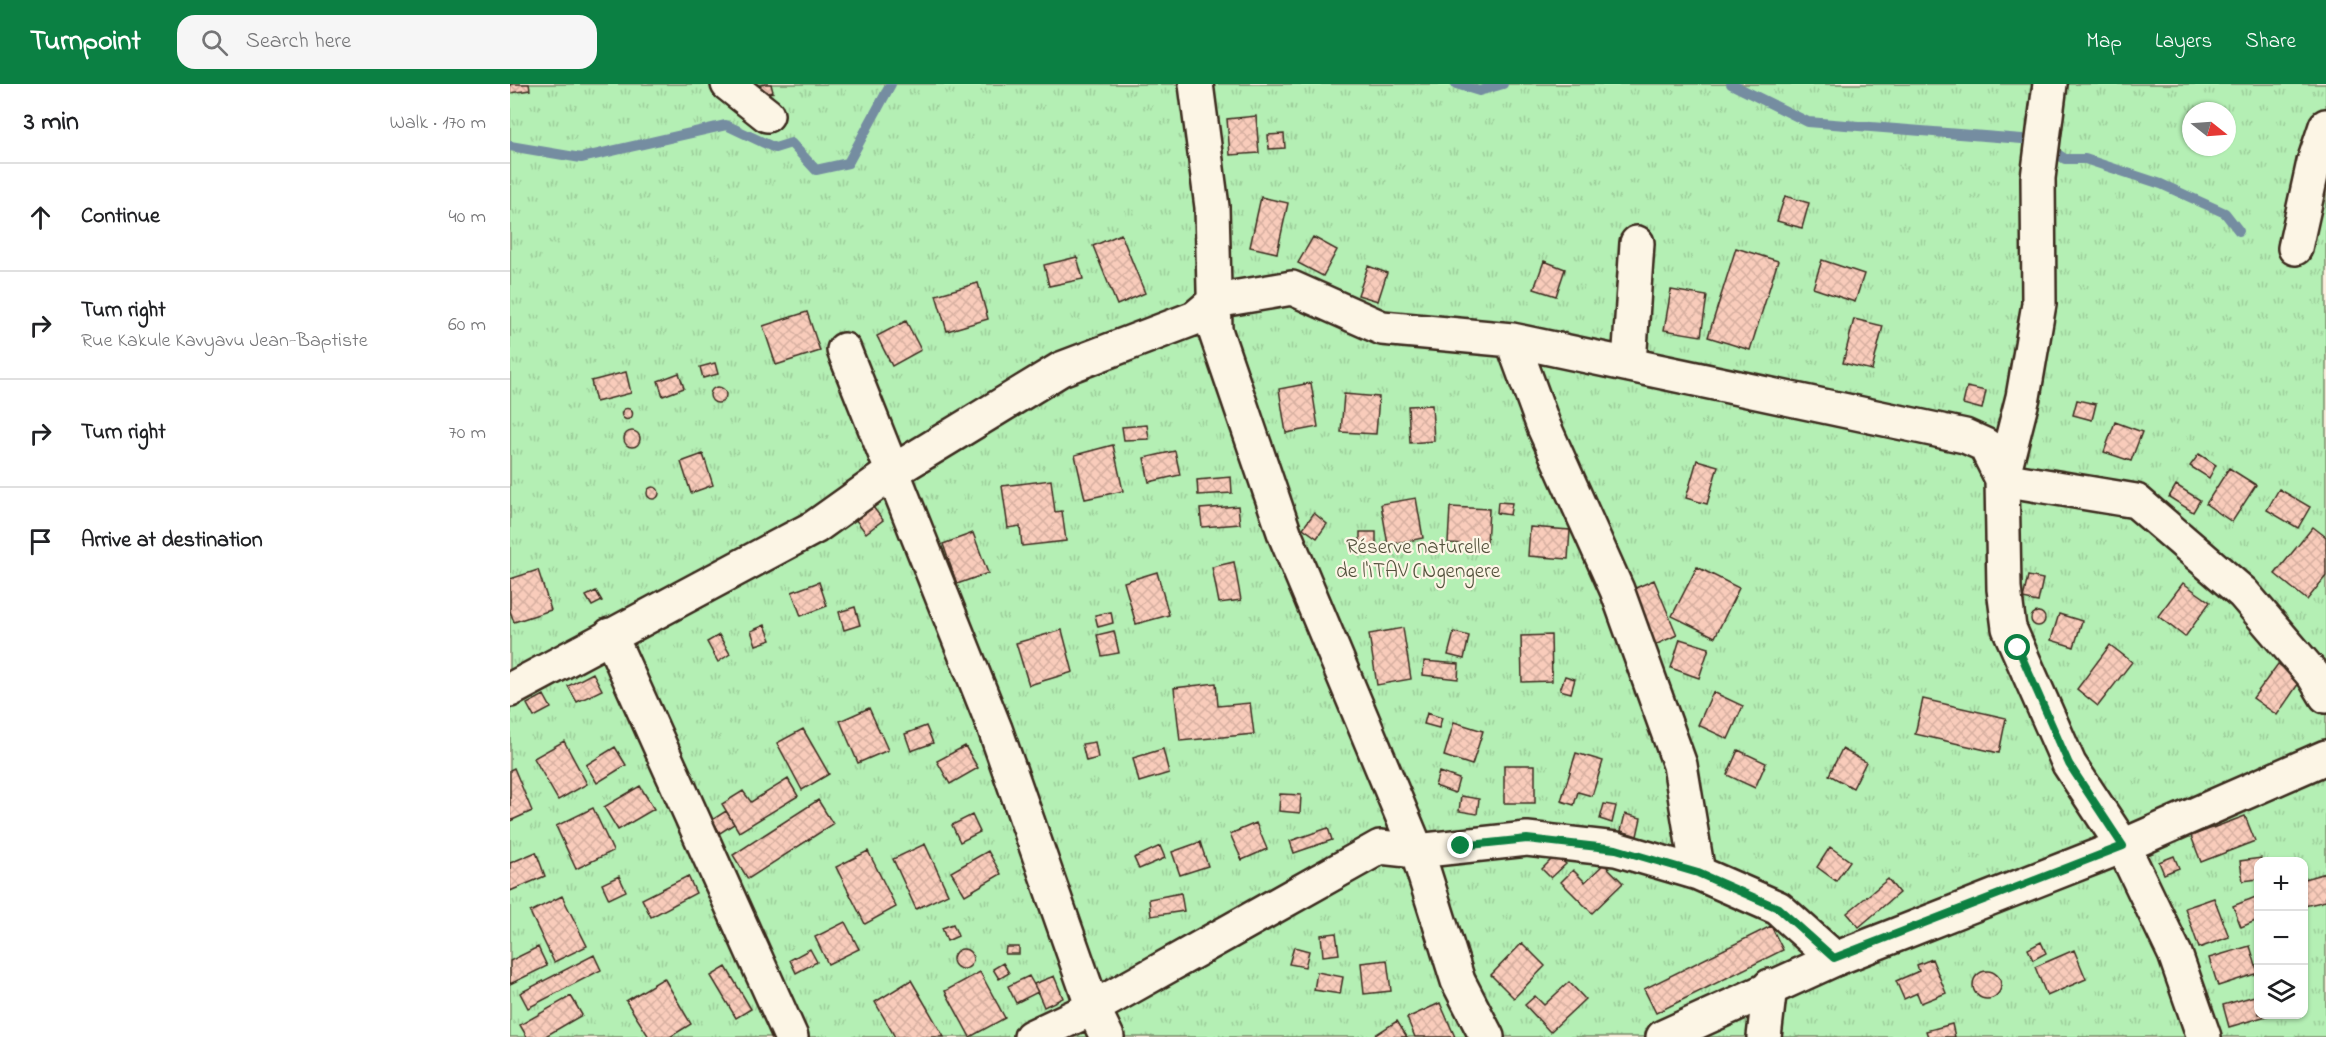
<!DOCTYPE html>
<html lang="en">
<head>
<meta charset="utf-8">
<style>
	body { margin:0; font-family:"Indie Flower",sans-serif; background:#f6f6f6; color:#202124 }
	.controls { position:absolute; right:18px; bottom:18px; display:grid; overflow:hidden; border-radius:12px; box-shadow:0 2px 4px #0004 }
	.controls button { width:54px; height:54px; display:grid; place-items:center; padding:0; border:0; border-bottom:2px solid #e0e0e0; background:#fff; color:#202124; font:30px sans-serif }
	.compass { position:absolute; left:1672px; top:18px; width:54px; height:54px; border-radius:50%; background:#fff; box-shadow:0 2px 4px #0004; rotate:107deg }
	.stop { position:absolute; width:18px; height:18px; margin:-14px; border:4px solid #0b8043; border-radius:50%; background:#fff }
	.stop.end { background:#0b8043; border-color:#fff; box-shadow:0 2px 6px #0008 }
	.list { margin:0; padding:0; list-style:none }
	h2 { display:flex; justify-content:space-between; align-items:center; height:78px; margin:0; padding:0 24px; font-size:26px }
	h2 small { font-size:20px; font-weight:400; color:#757577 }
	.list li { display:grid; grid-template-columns:39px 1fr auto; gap:18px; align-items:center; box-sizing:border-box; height:108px; padding:0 24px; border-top:2px solid #e0e0e0 }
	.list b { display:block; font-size:22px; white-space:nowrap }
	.list p { margin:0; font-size:20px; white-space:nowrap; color:#757577 }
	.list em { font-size:20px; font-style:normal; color:#757577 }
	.icon { flex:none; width:33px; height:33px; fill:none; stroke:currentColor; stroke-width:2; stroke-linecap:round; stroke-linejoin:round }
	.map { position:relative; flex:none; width:1816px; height:953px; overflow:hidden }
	header { display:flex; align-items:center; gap:36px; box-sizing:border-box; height:84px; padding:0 30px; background:#0b8043; color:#fff }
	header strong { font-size:28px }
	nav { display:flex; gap:33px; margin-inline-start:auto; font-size:21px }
	.search { width:420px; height:54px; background:#f6f6f6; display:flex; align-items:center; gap:15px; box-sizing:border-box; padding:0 21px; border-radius:18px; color:#757577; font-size:22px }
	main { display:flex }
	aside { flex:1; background:#fff }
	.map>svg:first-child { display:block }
	.park { fill:url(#park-tufts); stroke:#788c69; stroke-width:1.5; fill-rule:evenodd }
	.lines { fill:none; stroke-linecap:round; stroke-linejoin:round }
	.stream { stroke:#758da1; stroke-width:10 }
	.building { fill:url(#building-cross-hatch); stroke:#3b2a1e; stroke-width:1.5 }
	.minor-casing { stroke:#3b2a1e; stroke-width:38 }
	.tertiary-casing { stroke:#3b2a1e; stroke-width:38 }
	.minor { stroke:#fcf5e5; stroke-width:33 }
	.tertiary { stroke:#fcf5e5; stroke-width:33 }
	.route { stroke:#0b8043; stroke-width:8 }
	.labels { text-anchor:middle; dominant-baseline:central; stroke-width:4.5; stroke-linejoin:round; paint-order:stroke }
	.park-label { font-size:21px; fill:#53513c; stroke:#fcf5e5 }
</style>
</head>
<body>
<header>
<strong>Turnpoint</strong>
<div class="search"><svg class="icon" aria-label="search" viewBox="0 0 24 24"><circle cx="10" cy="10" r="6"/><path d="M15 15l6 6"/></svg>Search here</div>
<nav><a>Map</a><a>Layers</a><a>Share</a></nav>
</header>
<main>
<aside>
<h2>3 min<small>Walk · 170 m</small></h2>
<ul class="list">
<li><svg class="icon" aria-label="ahead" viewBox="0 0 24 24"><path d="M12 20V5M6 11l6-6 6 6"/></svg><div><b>Continue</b></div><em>40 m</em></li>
<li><svg class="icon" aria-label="right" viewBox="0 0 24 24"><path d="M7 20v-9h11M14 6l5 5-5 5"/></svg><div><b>Turn right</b><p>Rue Kakule Kavyavu Jean-Baptiste</p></div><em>60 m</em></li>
<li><svg class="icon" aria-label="right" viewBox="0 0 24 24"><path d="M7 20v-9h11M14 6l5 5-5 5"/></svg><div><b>Turn right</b></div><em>70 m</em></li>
<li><svg class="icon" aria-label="arrive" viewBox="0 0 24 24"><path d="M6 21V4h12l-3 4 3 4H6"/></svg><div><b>Arrive at destination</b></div></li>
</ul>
</aside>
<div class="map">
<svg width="1816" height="953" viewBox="0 0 1816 953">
	<defs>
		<pattern id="park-tufts" width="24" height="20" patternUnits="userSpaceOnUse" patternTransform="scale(1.5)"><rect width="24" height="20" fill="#b4efb4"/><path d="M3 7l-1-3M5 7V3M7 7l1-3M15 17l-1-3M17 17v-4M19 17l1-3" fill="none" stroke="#9ccd9a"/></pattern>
		<pattern id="building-cross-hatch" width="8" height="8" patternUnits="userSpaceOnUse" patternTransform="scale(1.5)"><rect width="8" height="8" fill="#f9ccbb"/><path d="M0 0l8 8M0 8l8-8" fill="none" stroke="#d6afa0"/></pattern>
	</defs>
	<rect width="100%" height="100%" fill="#fbeddd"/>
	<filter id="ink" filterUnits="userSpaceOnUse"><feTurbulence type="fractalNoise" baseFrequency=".0167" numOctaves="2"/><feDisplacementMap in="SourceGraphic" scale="12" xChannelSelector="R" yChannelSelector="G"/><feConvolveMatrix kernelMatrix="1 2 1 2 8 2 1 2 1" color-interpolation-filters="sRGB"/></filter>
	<g filter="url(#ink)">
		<path class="park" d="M0,0H1816V953H0ZM1681,27H1717V63H1681ZM1748,778H1794V930H1748Z"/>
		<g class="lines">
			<path class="stream" d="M946,0L969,7L993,0
				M1221,0L1298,38L1512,55L1532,60L1555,75H1575L1651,100L1715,129L1729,147
				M0,62L71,74L216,41L265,64L281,59L306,86L338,79L381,0"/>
		</g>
		<path class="building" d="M0,0H19L20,6L0,9Z
			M255,0H261L263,8L249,12L247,2Z
			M746,32L749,69L720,71L717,35Z
			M774,50L775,64L759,65L758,51Z
			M1275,112L1299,119L1292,144L1267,137Z
			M751,113L778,119L767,169L740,163Z
			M611,150L635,209L607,221L583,162Z
			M803,153L827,166L813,192L788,179Z
			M1226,164L1268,177L1240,266L1198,253Z
			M567,173L573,195L539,202L534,181Z
			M1312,176L1354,190L1345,218L1303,204Z
			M1034,177L1055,185L1046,212L1024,205Z
			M858,182L877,189L868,217L848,211Z
			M468,199L478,235L437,247L426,211Z
			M1161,206L1197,212L1191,252L1154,246Z
			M297,228L310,267L266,281L253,242Z
			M1344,235L1373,242L1362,286L1333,279Z
			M396,237L411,266L382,282L367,252Z
			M205,279L208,290L193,294L190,283Z
			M116,288L121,309L86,318L81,297Z
			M169,289L174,304L153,312L148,297Z
			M801,299L808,343L776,349L769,305Z
			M200 311a8 8 0 1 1 16 0a8 8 0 1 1-16 0Z
			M1457,303L1476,307L1472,325L1453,320Z
			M834,310L869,313L866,350L831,348Z
			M1567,316L1586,320L1582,336L1563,331Z
			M922,321L924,357L900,359L898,322Z
			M111.5 330a5.5 5.5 0 1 1 11 0a5.5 5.5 0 1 1-11 0Z
			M1605,338L1632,348L1621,377L1594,368Z
			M637,341L639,355L614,356L612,343Z
			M114 355a8 8 0 1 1 16 0a8 8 0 1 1-16 0Z
			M603,361L613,407L575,415L565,371Z
			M665,367L670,391L639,398L634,374Z
			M193,370L203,401L181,409L171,378Z
			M1689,370L1706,381L1699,394L1680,382Z
			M1187,376L1208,382L1197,420L1176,414Z
			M1719,384L1746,401L1722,438L1696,420Z
			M721,393L722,409L688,411L687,396Z
			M541,396L545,428L552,427L556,457L512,462L510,442L498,444L492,402Z
			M1666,401L1690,416L1683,428L1659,413Z
			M137 409a6 6 0 1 1 12 0a6 6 0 1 1-12 0Z
			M1769,405L1800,423L1788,444L1757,426Z
			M906,414L913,454L878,461L871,420Z
			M988,418L1002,419L1000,431L987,429Z
			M728,422L730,440L692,443L690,425Z
			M363,423L373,436L356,449L345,435Z
			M940,423L979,425L977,461L938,459Z
			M804,429L817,440L807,454L793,444Z
			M1020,443L1060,446L1058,475L1018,472Z
			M1803,443L1816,453V492L1797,516L1765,490Z
			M850,448H866V463H850Z
			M463,449L478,489L447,500L433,460Z
			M724,478L731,516L709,519L702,483Z
			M1187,483L1229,504L1205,553L1162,532Z
			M28,486L41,526L4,538L0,527V495Z
			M647,488L659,531L626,540L614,498Z
			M1518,492L1533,495L1528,518L1513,515Z
			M1144,496L1167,551L1145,561L1121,506Z
			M309,498L317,522L291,532L282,508Z
			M1673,499L1700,518L1675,553L1648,532Z
			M86,507L92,517L82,522L76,512Z
			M345,523L350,541L334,546L329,528Z
			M601,528L603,539L588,543L585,531Z
			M1521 535a7 7 0 1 1 14 0a7 7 0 1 1-14 0Z
			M1549,530L1572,537L1564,563L1541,556Z
			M255,541L261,556L246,561L241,547Z
			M893,544L901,595L867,601L859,550Z
			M552,546L563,588L519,601L506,559Z
			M604,547L609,569L592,572L587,551Z
			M944,548L959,552L954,575L938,571Z
			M209,551L220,570L208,578L197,558Z
			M1041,551L1042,597L1012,598L1011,552Z
			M1170,555L1199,564L1189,594L1161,584Z
			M1600,561L1622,578L1588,622L1567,605Z
			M914,577L949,580L948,595L913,591Z
			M1768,580L1791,596L1767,631L1743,614Z
			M83,589L92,606L67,618L58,602Z
			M1055,592L1065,595L1061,609L1050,606Z
			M706,599L708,622L740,619L744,650L670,657L664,604Z
			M1203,608L1233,622L1218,655L1188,641Z
			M34,611L41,624L24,633L17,620Z
			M1413,615L1496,634L1489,669L1405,650Z
			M359,624L378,666L348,679L330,637Z
			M917,629L932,634L929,644L914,640Z
			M944,638L973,647L962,681L934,672Z
			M416,642L423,659L401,667L395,650Z
			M293,645L319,690L292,706L267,659Z
			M54,657L77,700L48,716L24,674Z
			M585,658L588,674L576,677L572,660Z
			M455,662L468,684L440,700L427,677Z
			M105,663L116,681L87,699L76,681Z
			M653,665L659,689L629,698L623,674Z
			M1332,665L1356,678L1343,704L1319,691Z
			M1228,666L1256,679L1245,704L1217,691Z
			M1066,669L1093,677L1082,712L1068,708L1064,721L1051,717Z
			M994,681H1025V719H994Z
			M4,684L22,727L0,737V686Z
			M929,688L949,695L945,709L925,702Z
			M278,695L288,712L229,748L212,720L233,707L241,718Z
			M130,702L144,725L108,746L94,723Z
			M770,710L791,711L790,729L769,727Z
			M951,712L969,715L967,730L949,727Z
			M308,716L323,740L238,795L223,771Z
			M1094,720L1106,722L1102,739L1090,735Z
			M83,724L103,767L66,785L46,742Z
			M216,727L224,740L210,749L202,736Z
			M1115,730L1131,734L1127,752L1111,747Z
			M462,731L470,748L450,758L442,741Z
			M1735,732L1745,757L1691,778L1681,752Z
			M746,739L757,765L732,776L720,750Z
			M818,744L822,756L784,769L780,757Z
			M690,758L698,782L670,791L662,768Z
			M415,760L438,810L406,825L383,775Z
			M650,762L655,774L629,785L624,774Z
			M1320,763L1340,777L1326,797L1307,783Z
			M358,767L386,823L355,840L326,783Z
			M478,767L491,790L455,811L441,788Z
			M26,768L35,792L0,807V779Z
			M1046,771L1056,780L1041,794L1032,785Z
			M1664,772L1669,784L1654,790L1649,778Z
			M1751,774V778H1748V795L1733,797L1730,777Z
			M1094,780L1113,799L1082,829L1051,798L1063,786L1075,798Z
			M1816,789V817L1794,822V795Z
			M109,792L116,807L99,815L92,800Z
			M178,792L186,809L141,833L132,815Z
			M1378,795L1389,809L1349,843L1337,829Z
			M671,809L674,827L641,832L639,815Z
			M52,812L77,862L44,878L20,828Z
			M1748,812V836L1731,843L1723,822Z
			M1704,814L1719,853L1689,864L1675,824Z
			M335,838L349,865L318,880L305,853Z
			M443,840L448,852L437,857L432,844Z
			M1261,842L1273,866L1146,929L1134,905Z
			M826,849L829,870L813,872L811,851Z
			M1531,858L1536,869L1523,876L1518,865Z
			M1012,859L1035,882L1004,914L981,891Z
			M1740,862L1748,889L1708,902L1699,874Z
			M28,863L37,882L0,900V877Z
			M496,863H509V870H495Z
			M784,863L799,867L795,883L779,880Z
			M443 875a10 10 0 1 1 20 0a10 10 0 1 1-20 0Z
			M300,865L307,878L286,889L280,876Z
			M1564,866L1576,895L1537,912L1525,883Z
			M84,871L91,886L18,924L10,909Z
			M1422,875L1436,909L1411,919L1407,909L1394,915L1386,897L1409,887L1407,881Z
			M877,876L881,907L854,910L851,879Z
			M493,879L499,889L489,895L483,885Z
			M216,883L241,925L226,934L201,892Z
			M1463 901a14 14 0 1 1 28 0a14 14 0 1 1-28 0Z
			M470,888L495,934L460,953L435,907Z
			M807,888L833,893L830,910L804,906Z
			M519,892L528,908L506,919L498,902Z
			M544,892L553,914L534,923L524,900Z
			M154,894L181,940L160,953H139L116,917Z
			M401,896L434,953H385L365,918Z
			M1059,898L1075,915L1040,948L1015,921L1025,912L1034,921Z
			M1748,911V930H1763L1719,943L1713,921Z
			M61,912L72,931L34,953H17L10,941Z
			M930,919L945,953H905L897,934Z
			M887,937L897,953H862Z
			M1442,940L1445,953H1418L1416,947Z"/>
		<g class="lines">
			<defs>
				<path id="minor" d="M218,0L257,31
					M686,0L702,123L705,246L775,451L907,767L948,897L977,953
					M1540,0L1528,94L1529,220L1513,313L1492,395L1494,505L1499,544L1559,680L1613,762L1665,870L1694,953
					M1785,164L1804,78L1816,42
					M1002,256L1034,343L1107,506L1170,681L1188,789
					M334,266L485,645L583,924L597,953
					M1119,280L1127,159
					M100,551L281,953
					M0,606L305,443L382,388L551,285L685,234L705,217L782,204L872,244L1002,256L1455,352L1475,361L1492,395L1626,417L1733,509L1804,592L1816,612
					M521,953L583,924L870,763L907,767L1017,755L1106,765L1188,789L1268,824L1325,875
					M1254,953L1260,902"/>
				<path id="tertiary" d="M1153,953L1325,875L1613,762L1816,673"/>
			</defs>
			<use href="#minor" class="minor-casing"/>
			<use href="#tertiary" class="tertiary-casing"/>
			<use href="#minor" class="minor"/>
			<use href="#tertiary" class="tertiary"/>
		</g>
	</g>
	<g class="lines" filter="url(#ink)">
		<path class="route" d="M951,762L1017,755L1106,765L1188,789L1268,824L1324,874L1613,762L1559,680L1508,564"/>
	</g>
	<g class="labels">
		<g class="park-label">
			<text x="908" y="464">Réserve naturelle<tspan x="908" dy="24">de l'ITAV (Ngengere</tspan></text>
		</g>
	</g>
</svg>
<div class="controls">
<button>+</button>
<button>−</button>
<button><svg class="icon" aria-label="layers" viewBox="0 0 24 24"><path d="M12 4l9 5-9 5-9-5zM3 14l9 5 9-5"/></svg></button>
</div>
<svg class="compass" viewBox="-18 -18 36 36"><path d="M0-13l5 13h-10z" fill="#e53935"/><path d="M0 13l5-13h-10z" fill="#757577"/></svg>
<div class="stop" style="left:1508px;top:564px"></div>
<div class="stop end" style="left:951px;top:762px"></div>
</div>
</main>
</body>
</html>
